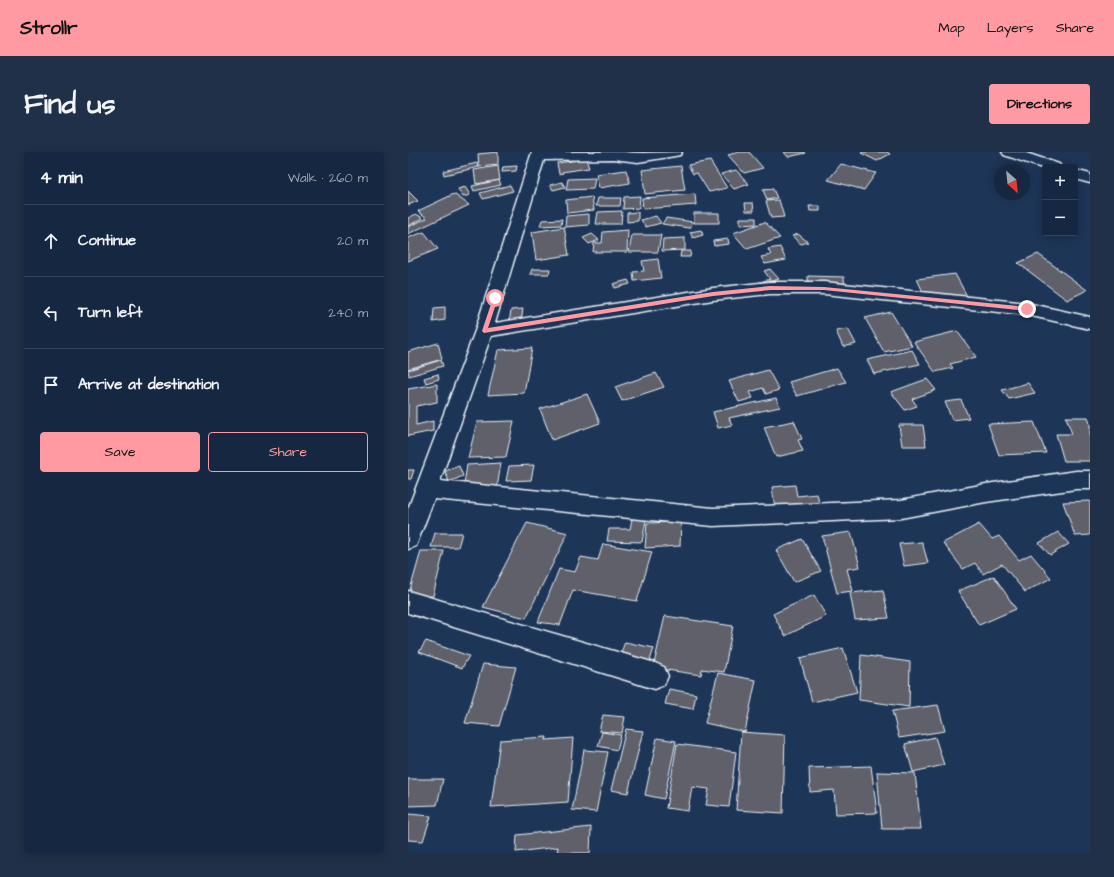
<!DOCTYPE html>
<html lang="en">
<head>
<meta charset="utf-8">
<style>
	body { margin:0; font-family:"Architects Daughter",sans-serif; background:#1f3048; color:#f1f3f6 }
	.controls { position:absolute; right:12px; top:12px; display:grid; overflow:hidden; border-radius:4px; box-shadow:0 2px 10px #0003 }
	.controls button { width:36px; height:36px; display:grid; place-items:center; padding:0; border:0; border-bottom:1px solid #35445a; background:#162841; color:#f1f3f6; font:20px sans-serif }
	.compass { position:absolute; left:586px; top:12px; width:36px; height:36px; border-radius:50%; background:#162841; box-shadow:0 2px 10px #0003; rotate:153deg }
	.stop { position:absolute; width:12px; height:12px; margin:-9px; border:3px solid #ff9aa2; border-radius:50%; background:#fff }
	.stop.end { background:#ff9aa2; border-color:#fff; box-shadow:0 1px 4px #0008 }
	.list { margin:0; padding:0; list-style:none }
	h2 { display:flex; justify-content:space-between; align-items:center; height:52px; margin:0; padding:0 16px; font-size:17px }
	h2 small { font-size:13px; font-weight:400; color:#9ea6b1 }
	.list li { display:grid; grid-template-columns:26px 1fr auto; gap:12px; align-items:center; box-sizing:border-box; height:72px; padding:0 16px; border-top:1px solid #35445a }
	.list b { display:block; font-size:15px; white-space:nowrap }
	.list em { font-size:13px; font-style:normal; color:#9ea6b1 }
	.actions { display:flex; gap:8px; padding:12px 16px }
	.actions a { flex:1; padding:9px 0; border:1px solid #ff9aa2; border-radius:4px; text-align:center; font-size:14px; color:#ff9aa2 }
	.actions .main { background:#ff9aa2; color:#111 }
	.icon { flex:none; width:22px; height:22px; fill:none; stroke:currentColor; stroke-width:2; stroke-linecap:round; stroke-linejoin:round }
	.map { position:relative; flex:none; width:682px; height:701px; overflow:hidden; border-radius:4px }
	header { display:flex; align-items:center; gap:24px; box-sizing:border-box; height:56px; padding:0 20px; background:#ff9aa2; color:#111 }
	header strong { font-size:19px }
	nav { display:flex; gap:22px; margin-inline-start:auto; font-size:14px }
	.intro { display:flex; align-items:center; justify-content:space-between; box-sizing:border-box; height:96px; padding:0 24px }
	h1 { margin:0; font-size:28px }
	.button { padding:10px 18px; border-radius:4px; background:#ff9aa2; color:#111; font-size:14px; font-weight:700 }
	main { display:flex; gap:24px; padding:0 24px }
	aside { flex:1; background:#162841; border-radius:4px; box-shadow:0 2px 10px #0003 }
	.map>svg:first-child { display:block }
	.building { fill:#5f6169; stroke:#e8f1f8 }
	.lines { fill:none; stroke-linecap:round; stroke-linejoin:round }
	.minor-casing { stroke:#e8f1f8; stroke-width:3 }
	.minor { fill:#1d3557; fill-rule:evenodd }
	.route { fill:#ff9aa2 }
</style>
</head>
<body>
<header>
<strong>Strollr</strong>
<nav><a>Map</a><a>Layers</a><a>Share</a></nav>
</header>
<div class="intro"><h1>Find us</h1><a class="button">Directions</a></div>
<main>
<aside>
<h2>4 min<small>Walk · 260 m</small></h2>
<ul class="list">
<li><svg class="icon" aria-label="ahead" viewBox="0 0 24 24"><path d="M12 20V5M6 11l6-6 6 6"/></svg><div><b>Continue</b></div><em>20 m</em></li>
<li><svg class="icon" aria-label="left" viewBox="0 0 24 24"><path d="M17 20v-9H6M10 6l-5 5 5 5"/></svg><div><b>Turn left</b></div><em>240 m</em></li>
<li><svg class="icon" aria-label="arrive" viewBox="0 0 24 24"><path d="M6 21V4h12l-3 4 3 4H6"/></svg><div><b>Arrive at destination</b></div></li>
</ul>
<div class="actions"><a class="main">Save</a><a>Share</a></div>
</aside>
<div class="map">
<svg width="682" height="701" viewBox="0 0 682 701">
	<rect width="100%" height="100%" fill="#1d3557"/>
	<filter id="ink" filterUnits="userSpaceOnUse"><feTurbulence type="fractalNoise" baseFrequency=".025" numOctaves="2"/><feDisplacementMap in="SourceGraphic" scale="8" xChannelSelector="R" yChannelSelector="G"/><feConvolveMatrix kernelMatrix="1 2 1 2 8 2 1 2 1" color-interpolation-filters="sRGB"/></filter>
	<g filter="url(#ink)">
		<path class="building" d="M90,0V13L71,15L70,2Z
			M331,0H341L355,16L336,21L320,3Z
			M376,0H397L398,1L380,5Z
			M454,0H479L482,2L469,9L453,1Z
			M178,7L181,16L154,20L155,21L151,22L149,11Z
			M302,9L319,36L301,40L289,21L285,22L280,13Z
			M69,11L71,15L36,23L35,19Z
			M433,12L468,21L456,38L420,28Z
			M90,14L92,28L68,32L66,18Z
			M109,14L108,19L94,20L95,15Z
			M273,14L277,38L237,42L234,18Z
			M218,18L222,31L191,36L188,22Z
			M328,18L341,32L326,37L313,22Z
			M187,26L185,37L158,38L160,27Z
			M91,28L93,33L66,39L64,34Z
			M154,30L157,35L145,38L142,33Z
			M102,33L105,39L75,47L72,41Z
			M57,35L62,43L55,45L50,37Z
			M365,37L369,46L359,48L355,38Z
			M0,39L10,49L0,53Z
			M46,42L61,53L0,82V75L19,66L10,59Z
			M287,42L288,53L235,57L234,46Z
			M232,44L231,56L215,57L216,45Z
			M184,45L186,58L159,61L158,48Z
			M190,46H213L212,54H188Z
			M371,48L376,65L363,66L358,49Z
			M337,51H345L346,59H338Z
			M401,54H412V59H402Z
			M214,59L213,72H188L190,60Z
			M230,60V69L219,70V61Z
			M286,61H311V71H286Z
			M8,62L15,66L0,74V66Z
			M181,62V73L157,75L158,64Z
			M248,64L253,71L238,75L233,68Z
			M258,66L285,70L282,76L254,72Z
			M332,66H348V72L332,73Z
			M154,67L153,73L132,74L134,68Z
			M357,70L372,86L339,97L325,81Z
			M156,75L161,103L128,108L124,80Z
			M220,78L219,100H185L186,91H194L195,80Z
			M293,78L295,83L285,86L282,80Z
			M16,80L30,97L0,109V86Z
			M184,82L191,88L181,92L175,86Z
			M390,82L400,90L393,92L384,84Z
			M224,83H253L250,100H221Z
			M277,86V98L254,99L255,87Z
			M320,87L321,92L306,94L305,89Z
			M372,95L378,108L357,112L353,105L363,103L360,97Z
			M273,99H283L282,105H272Z
			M630,102L679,138L659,148L610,111Z
			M250,107L253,126L226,129L225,120L236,119L234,109Z
			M124,117H142L141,122H122Z
			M362,117L371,127L364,129L370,138L361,141L352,130L362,127L356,119Z
			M547,122L559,144L529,148L526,141L516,142L509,127Z
			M400,124L436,125L437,142L400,141Z
			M220,128L222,132L207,136L205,132Z
			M37,155V168L25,170L26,156Z
			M115,157L113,171H101L103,158Z
			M483,160L504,194L476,200L457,166Z
			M440,177L448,192L435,195L428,179Z
			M549,179L568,205L542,212L545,216L527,220L506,190Z
			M30,191L34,207L0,217V200Z
			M124,196L116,241L80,243L90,198Z
			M504,198L512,212L466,222L459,208Z
			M33,208L35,214L1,224L0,218Z
			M429,216L438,230L389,244L381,230Z
			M360,218L371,238L358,242L355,236L342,240L345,246L331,250L321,229Z
			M248,221L256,235L214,249L207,235Z
			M30,222L31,227L18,231L16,226Z
			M519,227L528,238L504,247L509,254L497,258L483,240Z
			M620,231L627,241L601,247L594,238Z
			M29,232V250L8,254V273L25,269V279L0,284V237Z
			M179,242L192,271L144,288L132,257Z
			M368,246L372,255L321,266L324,273L310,276L305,260Z
			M553,248L561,266L544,268L537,250Z
			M658,265H680L682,272V309H656L648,282H664Z
			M106,269L98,305L60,306L69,270Z
			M386,269L394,287L390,288L395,299L368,305L356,275Z
			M626,270L638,301L591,303L580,272Z
			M491,273H515L518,294H494Z
			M93,311L89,336L55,339L59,313Z
			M126,313L123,328L98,329L101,314Z
			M51,314L55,324L41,330L37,319Z
			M0,318H6L3,327H0Z
			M387,333L389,344L409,342L413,359L368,364L364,335Z
			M682,349V383L667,384L655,350Z
			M224,367L238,368L234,390L199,389L201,377H222Z
			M273,370L272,394L237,396L239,371Z
			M119,371L160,381L118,466L75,455Z
			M571,372L584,387L591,384L611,408L623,402L643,426L617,440L594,412L575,422L567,411L555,417L535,391Z
			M443,380L452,415L439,417L445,439L429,441L414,384Z
			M650,380L661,392L642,403L631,391Z
			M27,381H54L50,395H23Z
			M394,387L413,419L386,430L368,398Z
			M514,390L520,411L496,414L491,392Z
			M195,392L244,400L229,449L165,438L152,473L130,470L151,417L167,420L173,405L190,408Z
			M13,399H36L25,444L0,445Z
			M586,424L608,457L571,473L550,439Z
			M475,438L481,466L447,468L442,441Z
			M406,443L418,464L377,484L365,462Z
			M257,464L325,474L316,520L294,517L293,523L245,516Z
			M18,489L61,504L54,516L11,500Z
			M217,490L246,496L239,518L209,511Z
			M435,496L449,540L404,550L392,506Z
			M453,503L502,510L501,555L451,548Z
			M75,512L108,515L91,574L57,571Z
			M310,521L348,528L337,580L297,571Z
			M261,537L288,542L285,557L257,552Z
			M530,553L537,579L491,586L484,559Z
			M195,563L217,565L214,581L191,579Z
			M218,577L235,579L220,641L203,638Z
			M194,580L213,583L209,598L190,594Z
			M333,580L377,583L375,661L328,658Z
			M139,585L138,588L165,586L160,650L83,655L92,588Z
			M527,585L536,613L505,620L497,592Z
			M249,586L268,589L256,647L237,643Z
			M269,592L328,600L321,655L298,653L301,637L284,635L280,659L258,656Z
			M176,598L200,600L188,660L164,658Z
			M463,614L469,661L428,662L426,638L402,640L401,616Z
			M469,620L507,621L513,677H474Z
			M0,627H35L29,653L0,654Z
			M0,662L23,664L15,689L0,688Z
			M183,675L182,701H149L150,695L108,700L109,683Z"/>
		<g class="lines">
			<defs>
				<path id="minor" d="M124,0H216C235,2 255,0 274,0L272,3L267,4L230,10L205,7L136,8L87,171L305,136L362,130H416L619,151L682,165V177L619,163L416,142H362L305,148L83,184L32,329L305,356L493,348L578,332L668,319H682V337H668L578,350L493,366L305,374L26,347L8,394L0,397V357L67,179Z
					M594,0H615L651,12L653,15H637V17L596,3Z
					M667,18L682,22V31L667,27Z
					M0,439L247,511L256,515L260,524L256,533L247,537L0,461Z"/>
			</defs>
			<use href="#minor" class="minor-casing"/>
			<use href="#minor" class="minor"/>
		</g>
	</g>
	<path class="route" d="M362,134L416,135L619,155L622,157L619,159L416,138H362L305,144L76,181L74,179L85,146L87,144L90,146L80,176L305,140Z"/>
</svg>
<div class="controls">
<button>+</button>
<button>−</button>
</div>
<svg class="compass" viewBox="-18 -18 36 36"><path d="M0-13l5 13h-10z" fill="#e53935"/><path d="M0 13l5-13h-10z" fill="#9ea6b1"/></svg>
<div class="stop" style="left:87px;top:146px"></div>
<div class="stop end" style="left:619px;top:157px"></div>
</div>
</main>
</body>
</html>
